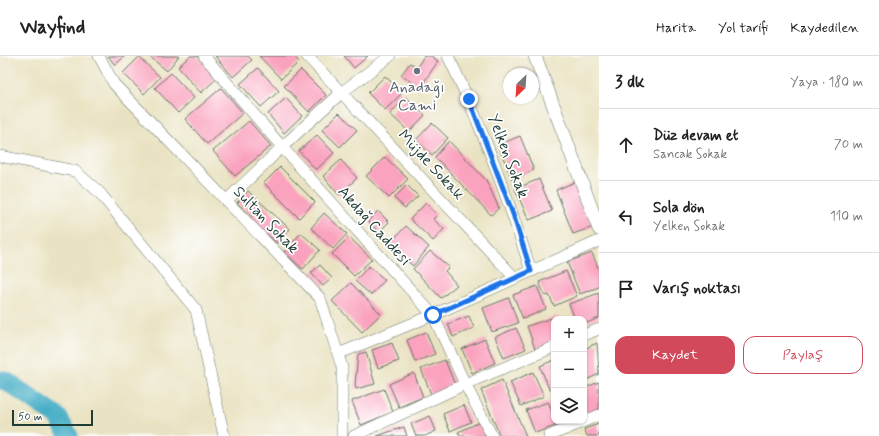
<!DOCTYPE html>
<html lang="tr">
<head>
<meta charset="utf-8">
<style>
	body { margin:0; font-family:Mynerve,sans-serif; background:#f6f6f6; color:#222 }
	.controls { position:absolute; right:12px; bottom:12px; display:grid; overflow:hidden; border-radius:8px; box-shadow:0 1px 3px #0004 }
	.controls button { width:36px; height:36px; display:grid; place-items:center; padding:0; border:0; border-bottom:1px solid #e0e0e0; background:#fff; color:#222; font:20px sans-serif }
	.compass { position:absolute; left:503px; top:12px; width:36px; height:36px; border-radius:50%; background:#fff; box-shadow:0 1px 3px #0004; rotate:205deg }
	.scale { position:absolute; left:12px; bottom:10px; width:81px; box-sizing:border-box; padding-left:4px; border:2px solid #1f3d34; border-top:0; font-size:11px; line-height:14px; white-space:nowrap; color:#1f3d34; -webkit-text-stroke:3px #fff; paint-order:stroke }
	.stop { position:absolute; width:12px; height:12px; margin:-9px; border:3px solid #1a73e8; border-radius:50%; background:#fff }
	.stop.end { background:#1a73e8; border-color:#fff; box-shadow:0 1px 4px #0008 }
	.list { margin:0; padding:0; list-style:none }
	h2 { display:flex; justify-content:space-between; align-items:center; height:52px; margin:0; padding:0 16px; font-size:17px }
	h2 small { font-size:13px; font-weight:400; color:#767676 }
	.list li { display:grid; grid-template-columns:26px 1fr auto; gap:12px; align-items:center; box-sizing:border-box; height:72px; padding:0 16px; border-top:1px solid #e0e0e0 }
	.list b { display:block; font-size:15px; white-space:nowrap }
	.list p { margin:0; font-size:13px; white-space:nowrap; color:#767676 }
	.list em { font-size:13px; font-style:normal; color:#767676 }
	.actions { display:flex; gap:8px; padding:12px 16px }
	.actions a { flex:1; padding:9px 0; border:1px solid #d1495b; border-radius:12px; text-align:center; font-size:14px; color:#d1495b }
	.actions .main { background:#d1495b; color:#fff }
	.icon { flex:none; width:22px; height:22px; fill:none; stroke:currentColor; stroke-width:2; stroke-linecap:round; stroke-linejoin:round }
	.map { position:relative; flex:none; width:599px; height:380px; overflow:hidden }
	header { display:flex; align-items:center; gap:24px; box-sizing:border-box; height:56px; padding:0 20px; background:#fff; border-bottom:1px solid #e0e0e0 }
	header strong { font-size:19px }
	nav { display:flex; gap:22px; margin-inline-start:auto; font-size:14px }
	main { display:flex }
	aside { flex:1; background:#fff }
	.map>svg:first-child { display:block }
	.lines { fill:none; stroke-linecap:round; stroke-linejoin:round }
	.river { stroke:#47aec6; stroke-width:19 }
	.building { fill:#faa2be }
	.minor-casing { stroke:#676; stroke-width:12 }
	.tertiary-casing { stroke:#676; stroke-width:14 }
	.minor { stroke:#fff; stroke-width:11 }
	.tertiary { stroke:#fff; stroke-width:13 }
	.route { stroke:#1a73e8; stroke-width:5 }
	.worship-dot { fill:#6b7280; stroke:#fff; stroke-width:1.5 }
	.labels { text-anchor:middle; dominant-baseline:central; stroke-width:3.5; stroke-linejoin:round; paint-order:stroke }
	.worship-label { font-size:16px; fill:#5b616d; stroke:#fff }
	.street-label { font-size:16px; fill:#1f3d34; stroke:#fff }
</style>
</head>
<body>
<header>
<strong>Wayfind</strong>
<nav><a>Harita</a><a>Yol tarifi</a><a>Kaydedilen</a></nav>
</header>
<main>
<div class="map">
<svg width="599" height="380" viewBox="0 0 599 380">
	<rect width="100%" height="100%" fill="#fff"/>
	<filter id="ink" filterUnits="userSpaceOnUse"><feTurbulence type="fractalNoise" baseFrequency=".025" numOctaves="2"/><feDisplacementMap in="SourceGraphic" scale="8" xChannelSelector="R" yChannelSelector="G"/><feConvolveMatrix kernelMatrix="1 2 1 2 8 2 1 2 1" color-interpolation-filters="sRGB"/></filter>
	<filter id="wash" filterUnits="userSpaceOnUse"><feTurbulence type="fractalNoise" baseFrequency=".012" numOctaves="4" result="noise"/><feDisplacementMap in="SourceGraphic" scale="16" xChannelSelector="R" yChannelSelector="G"/><feGaussianBlur stdDeviation="0.9" result="paint"/><feColorMatrix in="noise" values="0 0 0 0 0 0 0 0 0 0 0 0 0 0 0 0 0 1.4 0 .05"/><feComposite in="paint" operator="in"/></filter>
	<g filter="url(#wash)">
		<rect width="100%" height="100%" fill="#eae3c3"/>
		<g class="lines">
			<path class="river" d="M0,324L6,325L58,361L69,380"/>
		</g>
		<g id="blocks">
			<path class="building" d="M108,0H125L115,9Z
				M149,0H179L167,15Z
				M190,0H197L217,22L201,37L178,11Z
				M215,0H248L252,4L233,21Z
				M259,0H294L299,6L281,23Z
				M344,0H368L354,12Z
				M424,0H431L438,5L420,32L401,19L410,7L417,11Z
				M139,1L160,21L144,38L123,17Z
				M258,12L279,35L261,51L240,28Z
				M301,14L326,39L309,56L284,30Z
				M171,17L194,42L178,57L155,32Z
				M385,20L402,37L385,54L368,37Z
				M221,32L243,57L207,88L185,63Z
				M406,41L425,59L409,76L390,58Z
				M286,42L302,60L284,77L268,58Z
				M339,57L357,74L340,91L322,74Z
				M249,65L271,90L235,120L213,95Z
				M432,67L448,82L432,99L416,84Z
				M317,79L334,97L316,114L299,95Z
				M520,80L534,114L512,123L498,89Z
				M449,85L486,124L499,152L491,159L435,101Z
				M385,101L408,123L389,142L366,120Z
				M341,104L357,122L339,139L323,120Z
				M280,111L315,146L299,162L264,127Z
				M539,123L552,155L529,164L515,133Z
				M575,126L593,171L573,178L556,134Z
				M407,129L418,140L405,152L394,142Z
				M248,135L290,173L277,187L249,163L252,160L237,147Z
				M426,147L437,159L433,163L444,173L433,185L410,163Z
				M378,155L389,166L379,176L368,165Z
				M324,157L347,178L333,193L311,172Z
				M406,170L429,191L413,210L389,188Z
				M301,177L320,194L303,213L284,196Z
				M349,181L372,203L354,220L332,198Z
				M430,195L449,211L445,215L457,229L441,242L413,213Z
				M592,197L599,214V231L580,238L567,206Z
				M320,209L332,222L323,230L311,217Z
				M369,210L385,224L371,239L355,225Z
				M566,215L577,240L554,250L549,239L545,240L539,226Z
				M351,227L381,258L362,276L332,245Z
				M537,230L546,253L523,263L513,239Z
				M599,237V262L584,268V263H575L569,248Z
				M509,242L518,267L492,276L483,252Z
				M469,260L474,272L453,281L448,268Z
				M558,260V263H554V287L535,293L527,270Z
				M516,272L526,293L504,302L495,281Z
				M426,276L435,298L415,306L407,284Z
				M485,283L495,307L472,317L462,293Z
				M392,287L399,305L378,312L372,294Z
				M597,287L599,318L584,325V293Z
				M366,296L375,328L356,333L355,329L358,298Z
				M445,304L455,329L431,338L421,313Z
				M554,304V331L549,333L540,310Z
				M533,316L544,340L521,350L510,326Z
				M414,317L423,341L399,351L389,328Z
				M502,324L526,380H500L481,334Z
				M599,326V353L584,360V332Z
				M384,333L393,356L361,369L352,345Z
				M548,346L554,360V365H556L558,369L535,377L526,354Z
				M464,349L471,366L450,375L443,358Z
				M430,360L436,375L425,380H416L411,368Z
				M480,366L486,380H460L458,376Z
				M599,368V380H587L584,373Z
				M404,371L407,380H377Z"/>
		</g>
	</g>
	<g filter="url(#ink)">
		<use href="#blocks" fill-opacity="0" stroke="#676" stroke-width="1"/>
		<g class="lines">
			<defs>
				<path id="minor" d="M99,0L114,28L320,242L342,311V380
					M204,0L282,91L433,259L465,328L492,380
					M307,0L515,222
					M448,0C482,69 508,142 531,215
					M0,100L75,115L99,136L196,254L224,380
					M226,145L282,91L341,37L390,0
					M584,279L599,273
					M338,298L433,259L599,185
					M354,380L465,328L554,291
					M549,380L599,359"/>
				<path id="tertiary" d="M535,0L599,173"/>
			</defs>
			<use href="#minor" class="minor-casing"/>
			<use href="#tertiary" class="tertiary-casing"/>
			<use href="#minor" class="minor"/>
			<use href="#tertiary" class="tertiary"/>
		</g>
	</g>
	<g class="lines" filter="url(#ink)">
		<path class="route" d="M433,259L531,215L513,158L469,43"/>
	</g>
	<circle class="worship-dot" cx="417" cy="15" r="4"/>
	<g class="labels">
		<g class="worship-label">
			<text x="417" y="31">Anadağı<tspan x="417" dy="18">Cami</tspan></text>
		</g>
		<g class="street-label">
			<text transform="translate(508 100) rotate(69)">Yelken Sokak</text>
			<text transform="translate(431 109) rotate(47)">Müjde Sokak</text>
			<text transform="translate(266 164) rotate(46)">Sultan Sokak</text>
			<text transform="translate(374 170) rotate(48)">Akdağ Caddesi</text>
		</g>
	</g>
</svg>
<div class="controls">
<button>+</button>
<button>−</button>
<button><svg class="icon" aria-label="layers" viewBox="0 0 24 24"><path d="M12 4l9 5-9 5-9-5zM3 14l9 5 9-5"/></svg></button>
</div>
<svg class="compass" viewBox="-18 -18 36 36"><path d="M0-13l5 13h-10z" fill="#e53935"/><path d="M0 13l5-13h-10z" fill="#767676"/></svg>
<div class="scale">50 m</div>
<div class="stop" style="left:433px;top:259px"></div>
<div class="stop end" style="left:469px;top:43px"></div>
</div>
<aside>
<h2>3 dk<small>Yaya · 180 m</small></h2>
<ul class="list">
<li><svg class="icon" aria-label="ahead" viewBox="0 0 24 24"><path d="M12 20V5M6 11l6-6 6 6"/></svg><div><b>Düz devam et</b><p>Sancak Sokak</p></div><em>70 m</em></li>
<li><svg class="icon" aria-label="left" viewBox="0 0 24 24"><path d="M17 20v-9H6M10 6l-5 5 5 5"/></svg><div><b>Sola dön</b><p>Yelken Sokak</p></div><em>110 m</em></li>
<li><svg class="icon" aria-label="arrive" viewBox="0 0 24 24"><path d="M6 21V4h12l-3 4 3 4H6"/></svg><div><b>Varış noktası</b></div></li>
</ul>
<div class="actions"><a class="main">Kaydet</a><a>Paylaş</a></div>
</aside>
</main>
</body>
</html>
